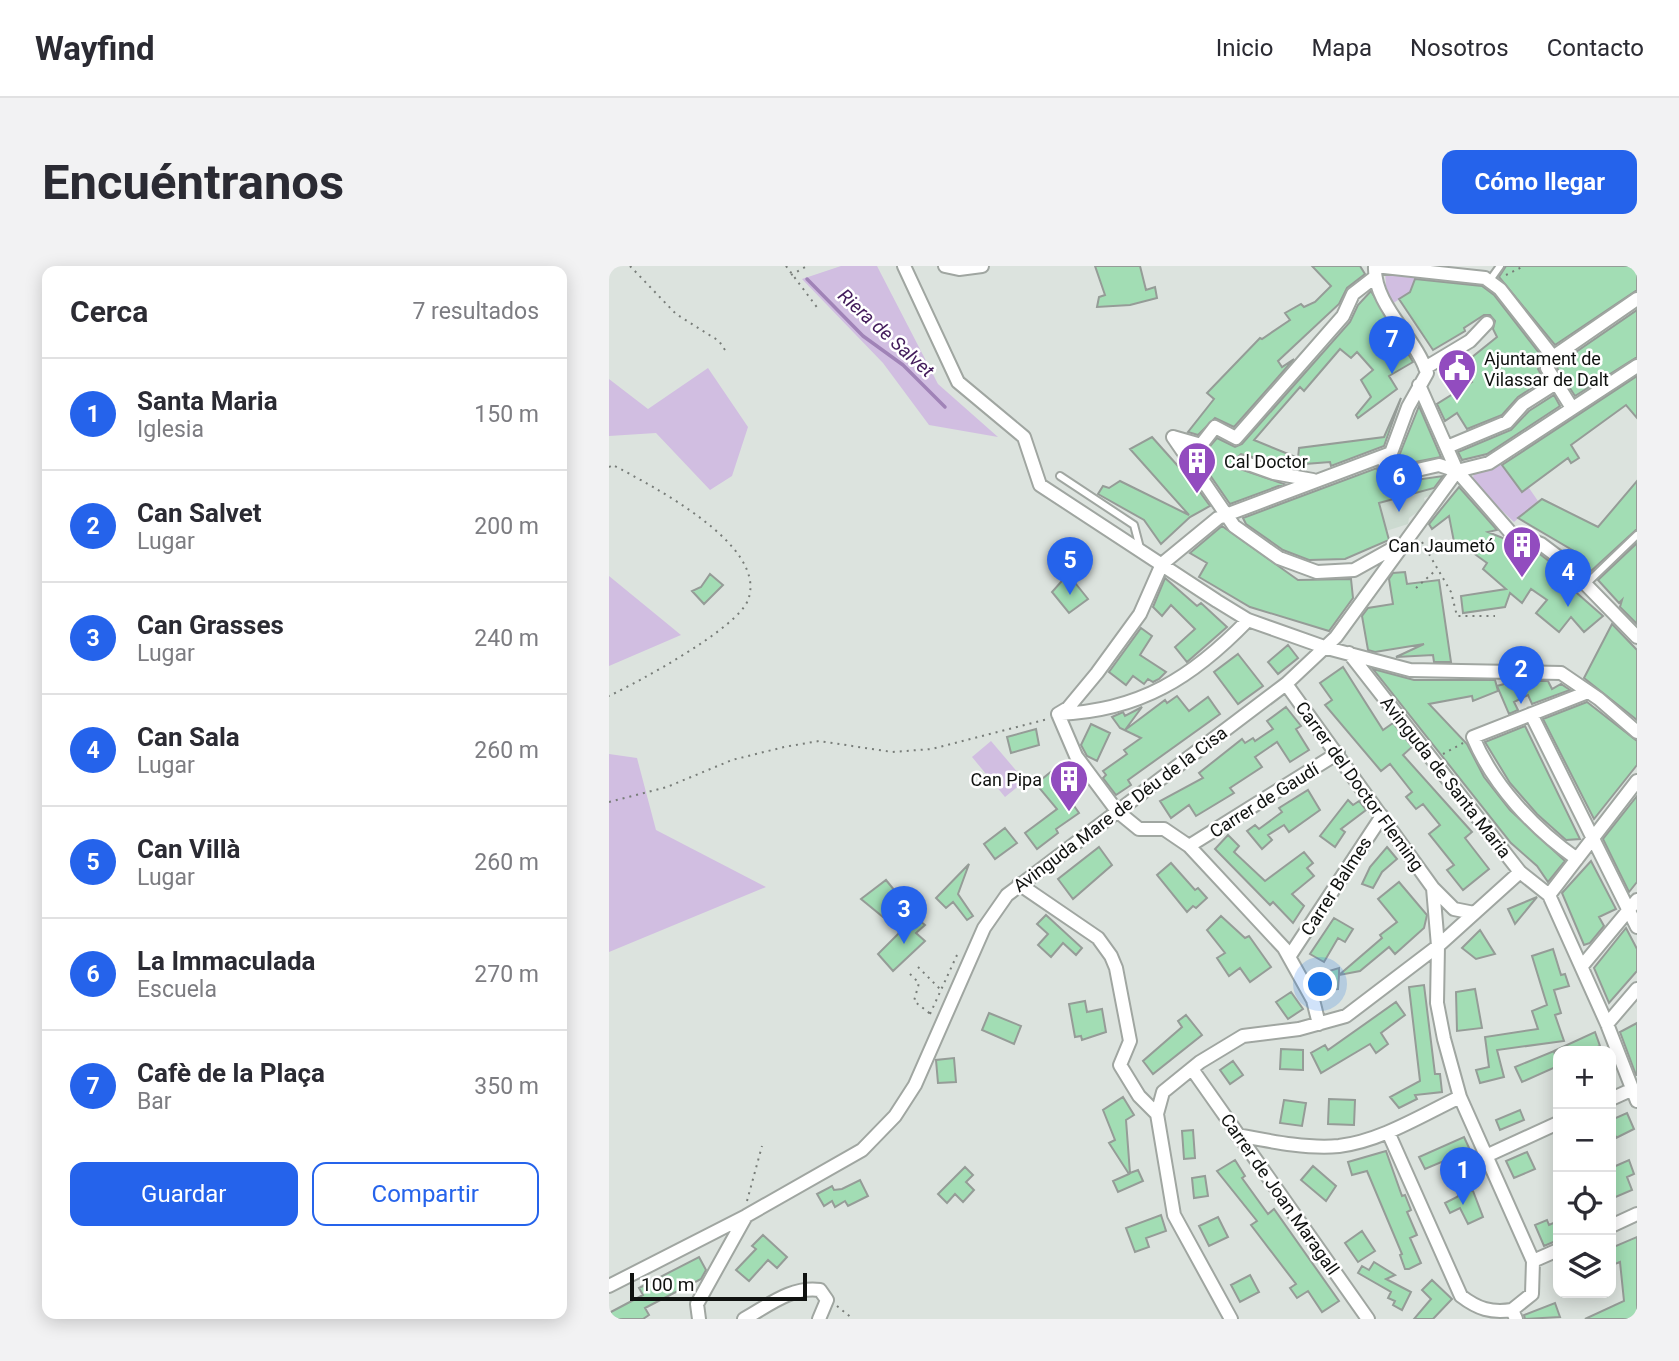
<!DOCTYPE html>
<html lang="es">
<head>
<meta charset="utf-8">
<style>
	body { margin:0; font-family:Roboto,sans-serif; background:#f2f2f3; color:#2b2b33 }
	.controls { position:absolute; right:21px; bottom:21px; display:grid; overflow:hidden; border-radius:14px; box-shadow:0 4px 18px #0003 }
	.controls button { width:63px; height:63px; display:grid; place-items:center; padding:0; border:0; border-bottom:2px solid #e1e1e2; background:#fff; color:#2b2b33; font:35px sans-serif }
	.scale { position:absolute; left:21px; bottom:18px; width:177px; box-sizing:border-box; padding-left:7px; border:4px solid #101210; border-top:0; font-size:19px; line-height:24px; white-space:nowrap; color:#101210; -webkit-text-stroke:5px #fff; paint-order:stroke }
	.you { position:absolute; left:712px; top:719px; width:24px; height:24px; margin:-18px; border:5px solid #fff; border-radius:50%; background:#1a73e8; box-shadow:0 0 0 10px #1a73e833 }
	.badge { display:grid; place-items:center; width:46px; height:46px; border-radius:50%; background:#2563eb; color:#fff; font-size:23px; font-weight:700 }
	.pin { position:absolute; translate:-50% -58px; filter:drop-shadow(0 2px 4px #0008) }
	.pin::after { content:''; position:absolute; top:37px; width:24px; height:21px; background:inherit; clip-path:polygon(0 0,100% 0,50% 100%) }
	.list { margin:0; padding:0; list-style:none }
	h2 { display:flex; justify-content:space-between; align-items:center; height:91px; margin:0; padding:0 28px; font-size:30px }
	h2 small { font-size:23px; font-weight:400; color:#7c7c81 }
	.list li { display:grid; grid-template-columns:46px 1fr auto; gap:21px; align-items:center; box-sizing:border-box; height:112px; padding:0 28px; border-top:2px solid #e1e1e2 }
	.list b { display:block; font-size:26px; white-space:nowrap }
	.list p { margin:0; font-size:23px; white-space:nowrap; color:#7c7c81 }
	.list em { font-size:23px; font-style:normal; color:#7c7c81 }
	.actions { display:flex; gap:14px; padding:21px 28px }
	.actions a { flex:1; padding:16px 0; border:2px solid #2563eb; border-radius:14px; text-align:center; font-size:24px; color:#2563eb }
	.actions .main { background:#2563eb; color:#fff }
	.icon { flex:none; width:38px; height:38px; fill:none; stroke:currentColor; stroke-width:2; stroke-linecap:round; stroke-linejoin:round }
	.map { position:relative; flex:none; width:1028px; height:1053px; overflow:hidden; border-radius:14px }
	header { display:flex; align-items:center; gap:42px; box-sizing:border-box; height:98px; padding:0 35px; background:#fff; border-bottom:2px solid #e1e1e2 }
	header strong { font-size:33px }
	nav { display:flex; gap:38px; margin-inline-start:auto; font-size:24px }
	.intro { display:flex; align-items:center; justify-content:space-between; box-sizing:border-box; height:168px; padding:0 42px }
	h1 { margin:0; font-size:49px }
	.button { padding:18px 32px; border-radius:14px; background:#2563eb; color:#fff; font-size:24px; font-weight:700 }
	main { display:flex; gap:42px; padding:0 42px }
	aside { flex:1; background:#fff; border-radius:14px; box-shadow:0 4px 18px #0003 }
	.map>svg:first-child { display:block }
	.built { fill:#ccdad0 }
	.green { fill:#d1bee1 }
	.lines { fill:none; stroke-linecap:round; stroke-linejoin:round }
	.stream { stroke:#a083b7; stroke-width:3.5 }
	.building { fill:#a2ddb4; stroke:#959c97; stroke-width:2 }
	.service-casing { stroke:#a0a6a1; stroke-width:10 }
	.minor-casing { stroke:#a0a6a1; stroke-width:16 }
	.path { stroke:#787d79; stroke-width:2; stroke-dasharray:2 5; stroke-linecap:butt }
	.service { stroke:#fff; stroke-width:6 }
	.minor { stroke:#fff; stroke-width:12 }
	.labels { text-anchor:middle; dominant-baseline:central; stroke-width:5; stroke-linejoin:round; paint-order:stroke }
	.poi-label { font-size:18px; fill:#101210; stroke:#fff; text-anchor:start }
	.street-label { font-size:18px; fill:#101210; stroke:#fff }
	.water-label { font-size:19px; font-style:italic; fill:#421b5a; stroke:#fff }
</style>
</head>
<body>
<header>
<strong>Wayfind</strong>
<nav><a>Inicio</a><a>Mapa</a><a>Nosotros</a><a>Contacto</a></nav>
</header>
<div class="intro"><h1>Encuéntranos</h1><a class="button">Cómo llegar</a></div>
<main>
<aside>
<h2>Cerca<small>7 resultados</small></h2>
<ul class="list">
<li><span class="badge">1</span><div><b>Santa Maria</b><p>Iglesia</p></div><em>150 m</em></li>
<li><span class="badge">2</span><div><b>Can Salvet</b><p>Lugar</p></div><em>200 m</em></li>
<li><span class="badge">3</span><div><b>Can Grasses</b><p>Lugar</p></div><em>240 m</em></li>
<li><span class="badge">4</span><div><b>Can Sala</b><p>Lugar</p></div><em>260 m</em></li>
<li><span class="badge">5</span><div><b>Can Villà</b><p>Lugar</p></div><em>260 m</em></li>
<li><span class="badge">6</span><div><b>La Immaculada</b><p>Escuela</p></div><em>270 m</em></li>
<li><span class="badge">7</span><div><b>Cafè de la Plaça</b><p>Bar</p></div><em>350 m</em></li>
</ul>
<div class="actions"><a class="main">Guardar</a><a>Compartir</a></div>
</aside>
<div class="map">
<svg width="1028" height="1053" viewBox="0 0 1028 1053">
	<rect width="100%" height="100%" fill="#dce3de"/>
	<path class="built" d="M827,222L829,227L815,232L817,240L800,252L799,258L777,265L770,237Z"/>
	<path class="green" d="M232,0H268L329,118L389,171L320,159L274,97L193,13Z
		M776,4L830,13L820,18L813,13L806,14L801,26L783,38L777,21Z
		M99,102L139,161L123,210L101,224L47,167L0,170V113L39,143Z
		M890,196L913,226L920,222L929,235L905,256L863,216L865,207L888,200Z
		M0,310L72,369L0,400Z
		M382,475L416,515L396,531L363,491Z
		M0,488L28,492L47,564L157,621L0,686Z"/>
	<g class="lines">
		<path class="stream" d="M198,13L254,70L294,99L336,141"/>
	</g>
	<path class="building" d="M486,0H531L537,24L546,21L548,32L521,39L488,41L490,31L496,29Z
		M703,0H751L756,8L738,22L730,38L669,95L673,101L685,93L625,161L606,152L589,169L579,166L605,133L598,127L651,72L653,73L681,54L676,47L692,38L695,41L706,36L722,20Z
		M897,0H1028V24L946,79L890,11Z
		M806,13L873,20L885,29L934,92L929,103L935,114L909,131L893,149L858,163L848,147L836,155L828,138L863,116L852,100L888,71L884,63L886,55L881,49H875L855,62L856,65L824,84L790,33L801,26Z
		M762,25L804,96L780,110L788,123L749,152L747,149L762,131L752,114L764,104L748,86L742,92L731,83L695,125L691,121L645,174L689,192L690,182L775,171L792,132L775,180L722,200L721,196L696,198L695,204L632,188L626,194L628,202L675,218L621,238L585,186L595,187L608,172L626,181L633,178L741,56L749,39Z
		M1028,44V91L966,130L948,102L951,97Z
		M1028,110V152L1017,139L962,179L970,192L962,197L959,192L913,226L893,199Z
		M945,129L951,140L878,188L853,194L849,186L902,164L920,145Z
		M810,140L832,191L785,200L784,196L790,190Z
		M543,171L585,218L601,240L581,251L552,278L535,254L489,228L494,220L500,222L511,215L580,249L521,183Z
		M768,202L771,213L779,218L834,210L825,222L770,237L780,274L736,293L700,294L674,284L637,258L634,252Z
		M1028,215V263L982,305L973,296L975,291L909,252L933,233L989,261Z
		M850,221L888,264L879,266L928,286L949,302L945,307L994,350L975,366L962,351L950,366L927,347L938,334L922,323L913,337L901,327L896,341L854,347L852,330L897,323L874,303L878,297L856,281L852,286L846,281L840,250L823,263L820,258Z
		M613,260L689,314L742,313L744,332L720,365L641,341L590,311L598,297L581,287Z
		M1028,277V358L1011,341L1013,334L1010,337L989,314Z
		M796,306L798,318L830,314L842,396H825L824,389L787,391L815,378L766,386L759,384L753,350L759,342L784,338L780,313L784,307Z
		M101,308L114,319L95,338L83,325L92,321Z
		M459,308L479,333L460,347L443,326Z
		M556,312L588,340L592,337L618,361L578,396L566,381L586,363L562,339L553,350L544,341Z
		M1003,358L1028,384V454L975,412Z
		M532,362L543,370L531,389L557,406L550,413L544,416L539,413L535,418L524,410L517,419L500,406Z
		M679,379L689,392L669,408L659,396Z
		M629,388L654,420L629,438L605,406Z
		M734,401L774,464L784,457L803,481L794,489L863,566L856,572L880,603L854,624L838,604L845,599L820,568L831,559L814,538L807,543L797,531L803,526L781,498L772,505L716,439L723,434L711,417Z
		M764,403L805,414H886L889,425L864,435L863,430L820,438L858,478L875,511L901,544L956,595L939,616L928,600L902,577Z
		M906,415H939L943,423L952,418L961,424L923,438L919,429L905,436L909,444L900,448L888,420Z
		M568,430L580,445L599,431L611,448L519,514L522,519L507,529L494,512L497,509L494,505L518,488L515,484L532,472L511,462L503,451L514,446L516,450L533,441L516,464L556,434L558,437Z
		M978,436L1028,475V499L985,553L934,453Z
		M677,441L692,460L687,463L700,484L681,496L668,476L646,491L653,501L621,522L625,527L587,550L580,539L562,552L551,535L594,512L590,507L633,473L636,477L644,472L646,475L664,463L658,455Z
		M482,458L501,467L488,495L478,490L472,479Z
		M916,460L971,573L957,574L928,548L901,517L876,476Z
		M427,463L430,479L402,487L398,471Z
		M444,504L460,520L454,524L470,547L447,563L449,567L428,583L416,567L448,543L427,518Z
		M699,524L711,544L680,566L675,559L659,569L663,574L653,583L638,565L646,559L650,563L673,546L670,542Z
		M1028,530V616L1020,626L994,573Z
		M739,534L744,539L750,535L757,544L732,563L736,566L726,581L711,570Z
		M396,562L408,577L386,593L375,578Z
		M619,569L630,580L625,586L656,615L695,586L704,597L698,602L705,610L683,628L695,640L684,657L664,636L661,639L606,583Z
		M490,581L503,599L464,633L449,613Z
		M778,581L788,593L773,606L764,622L753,618L761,601Z
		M982,595L1007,643L990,651L995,660L981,677L975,679L953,627Z
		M562,597L586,624L589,622L598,632L587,642L584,640L578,646L548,609Z
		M360,598L349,628L364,650L358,654L344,636L337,642L327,632Z
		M277,614L295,636L274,651L252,633Z
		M790,616L818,649L815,662L786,688L780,681L751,705L730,709L729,723L718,724L720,705L730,702V709L773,672L771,669L788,656L769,633Z
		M928,631L906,658L899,643Z
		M437,649L473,682L467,689L454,677L442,691L429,679L439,668L428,658Z
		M612,650L636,672L640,670L662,701L641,716L631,702L620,710L608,692L616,687L598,664Z
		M306,651L316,659L307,667L316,675L284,705L269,688Z
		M725,652L744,663L736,676L729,672L715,696L701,688Z
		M1017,662L1028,683V705L1000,737L985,702Z
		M871,664L886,688L867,693L853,682Z
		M944,683L952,709L956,708L960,720L945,724L952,747L946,749L955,775L888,784L895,811L871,817L867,804L880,801L876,771L929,763L923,745L938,739L923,690Z
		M815,719L826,808H831L833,826L806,829L808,833L790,842L781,831L811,815L800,721Z
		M866,723L873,762L848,765L847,726Z
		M682,726L694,743L679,753L667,736Z
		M476,735L478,746L493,743L497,766L473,774L472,770L466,771L460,738Z
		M787,736L796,749L772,767L779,778L767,787L761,778L712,807L702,787L716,779L719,784Z
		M380,747L412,760L405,778L373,764Z
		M577,749L593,769L544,808L534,795L573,761L569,755Z
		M1028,757V809H1027L1011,766Z
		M986,766L991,780L978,785H945Z
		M672,783L694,784V804L671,803Z
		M945,785L949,800L913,816L906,801Z
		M345,792L347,816L329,817L327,794Z
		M624,795L634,809L621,818L611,804Z
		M514,831L525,849L517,854L521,907L529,904L534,915L509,926L504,915L520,908L500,877L506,874L494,844Z
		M720,833L746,834L745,859L719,858Z
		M675,834L697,837L693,860L671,857Z
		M911,844L915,854L891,864L887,854Z
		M1018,847L1025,863L1007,872L1002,854Z
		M584,864L586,892L575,893L573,865Z
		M855,871L861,884L816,903L810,891Z
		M777,885L793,930L796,929L802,944L798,946L808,969L801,972L812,997L800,1003H796L791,989L793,988L758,905L743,909L739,896Z
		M918,886L926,903L905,912L897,895Z
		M626,894L636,910L633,912L659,948L665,943L730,1035L713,1046L699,1025L688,1032L681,1022L687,1018L642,959L648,955L608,905Z
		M1020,894L1025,908L1018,911L1023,924L1002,933V902Z
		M704,900L727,920L717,935L692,914Z
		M356,901L364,909L357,916L365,924L354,936L346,928L338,937L329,928Z
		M596,910L599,930L585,932L583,912Z
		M251,914L259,930L239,940L236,935L226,941L223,935L215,940L208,928L223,920L225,924L233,923Z
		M855,922L864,925L874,951L859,958L851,942L841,947L836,937L848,931Z
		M552,949L557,965L537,972L540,981L526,986L517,962Z
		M609,951L619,971L600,980L590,960Z
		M938,954L940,959L949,955V974L935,980L926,959Z
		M753,965L766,985L749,996L736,977Z
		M154,969L178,991L168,1002L159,994L140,1015L127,1004L147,983L143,980Z
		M1028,971V1053H976L1015,1035L1011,996L1006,998L1002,982Z
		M90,991L97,1004L92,1013L36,1042L40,1049L34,1053H0V1047L34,1029L30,1022Z
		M765,996L786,1009L777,1013L802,1026L793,1044L784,1039L786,1035L779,1032L782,1026L749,1007L753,1000L760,1004Z
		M641,1009L650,1026L631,1036L622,1019Z
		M823,1014L843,1033L824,1053H805L822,1033L813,1024Z
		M946,1037L951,1051L916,1053L915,1049Z"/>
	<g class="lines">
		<defs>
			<path id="service" d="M881,14L891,0
				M451,210L525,259L531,282
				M976,319L1028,269"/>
			<path id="minor" d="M295,0L349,116L415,171L431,219L608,335L639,354L718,382L801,404L952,407L990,433L1028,466
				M336,0L350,3L373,0
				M766,0L876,12L891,23L944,91
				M816,102L861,75L878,57
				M810,119L848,205L901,266L932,278L952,293L1028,371
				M963,142L938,102L944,91L1028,33
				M564,171L625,260L670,292L708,306L745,304L788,280
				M564,171L592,179L606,161L627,172L734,50L744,28L766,11
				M838,181L898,156L914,138L947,117
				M774,190L778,208L782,210L830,199L848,205
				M634,196L665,207L704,214
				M848,205L880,197L1028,100
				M740,387L911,606L940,629L998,758L1028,835
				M677,418L824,622L829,680L828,737L835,773L851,831L924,995L923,1028L903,1044L907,1053
				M449,448L459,442L488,407L531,348L553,298L609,252L782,187L799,141L818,107C807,71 764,39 766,0
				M449,448L467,490L508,545L530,563H555L580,580L675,682L704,734L710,758
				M449,448C531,445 584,411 639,354
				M922,448L1028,661
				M580,580L729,487
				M968,593C925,563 884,519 864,471L979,426
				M410,618L489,672L502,690L507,702L521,775L511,799L530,830L548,848L565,949L622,1053
				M824,622L845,643L865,647
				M940,629L1028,515
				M680,691L773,550
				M973,700L1028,634
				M998,758L1028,723
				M583,803L759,1053
				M1002,833L1024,823
				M548,848L554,826L591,796L634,770L690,763L737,750L829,680L911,606
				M779,866L852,1030C869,1043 882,1047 903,1044
				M628,869C660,875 697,883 730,880C772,875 813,849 851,831
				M877,890L949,857
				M1002,960L1028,948
				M924,995L949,984
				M0,1020L137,950L253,884L286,850L306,819L375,662L398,629L677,418L727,371L848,205
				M90,1053L88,1038L137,950
				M135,1053C159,1040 182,1020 211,1024L218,1034L210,1053"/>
		</defs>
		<use href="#service" class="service-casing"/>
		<use href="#minor" class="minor-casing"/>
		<path class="path" d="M21,0L67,48L110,75L118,87
			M177,0L210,44
			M182,9L198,0
			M897,9L915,0
			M0,201L4,199C41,219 160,279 139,334C128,363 29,416 0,430
			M813,276L842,326L848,350H886
			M807,322L827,304
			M834,488L854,477
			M0,536L58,521L123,494L175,481L210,475L283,486L323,483L439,453
			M309,701L333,725
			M301,708L310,717L305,735L324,750
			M321,748L348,689
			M138,935L153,880
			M228,1040L244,1053"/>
		<use href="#service" class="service"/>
		<use href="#minor" class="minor"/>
	</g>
	<defs>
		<symbol id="civic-pin" viewBox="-11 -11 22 30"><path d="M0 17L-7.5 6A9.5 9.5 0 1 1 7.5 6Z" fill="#924cbf" stroke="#fff"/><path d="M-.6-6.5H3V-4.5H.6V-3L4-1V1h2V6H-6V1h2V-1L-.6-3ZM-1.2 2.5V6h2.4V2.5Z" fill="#fff"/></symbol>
		<symbol id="building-pin" viewBox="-11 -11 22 30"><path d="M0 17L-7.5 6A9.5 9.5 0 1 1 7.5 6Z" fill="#924cbf" stroke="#fff"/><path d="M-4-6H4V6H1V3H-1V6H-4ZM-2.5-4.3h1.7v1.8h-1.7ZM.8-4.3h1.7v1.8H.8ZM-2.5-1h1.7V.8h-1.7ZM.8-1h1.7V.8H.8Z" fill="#fff"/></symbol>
	</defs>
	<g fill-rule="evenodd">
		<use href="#civic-pin" x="826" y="80" width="44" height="60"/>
		<use href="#building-pin" x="566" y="173" width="44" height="60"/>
		<use href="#building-pin" x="891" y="257" width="44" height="60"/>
		<use href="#building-pin" x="438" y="491" width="44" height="60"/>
	</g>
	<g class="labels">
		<g class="poi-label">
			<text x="875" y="92">Ajuntament de<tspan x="875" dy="21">Vilassar de Dalt</tspan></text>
			<text x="615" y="195">Cal Doctor</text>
			<text x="886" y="279" text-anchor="end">Can Jaumetó</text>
			<text x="433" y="513" text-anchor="end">Can Pipa</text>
		</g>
		<g class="street-label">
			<text transform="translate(837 511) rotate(52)">Avinguda de Santa Maria</text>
			<text transform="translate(751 520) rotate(54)">Carrer del Doctor Fleming</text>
			<text transform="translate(655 534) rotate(-32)">Carrer de Gaudí</text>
			<text transform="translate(511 543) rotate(-37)">Avinguda Mare de Déu de la Cisa</text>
			<text transform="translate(727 620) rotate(-57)">Carrer Balmes</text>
			<text transform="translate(671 928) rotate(55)">Carrer de Joan Maragall</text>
		</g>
		<g class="water-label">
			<text transform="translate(277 67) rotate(42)">Riera de Salvet</text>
		</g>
	</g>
</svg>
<div class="controls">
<button>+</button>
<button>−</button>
<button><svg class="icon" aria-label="locate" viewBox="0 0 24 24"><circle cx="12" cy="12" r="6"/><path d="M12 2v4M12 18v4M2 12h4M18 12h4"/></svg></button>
<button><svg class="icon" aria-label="layers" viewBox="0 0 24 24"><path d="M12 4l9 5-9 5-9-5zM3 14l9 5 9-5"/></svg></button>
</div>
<div class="scale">100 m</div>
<div class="you"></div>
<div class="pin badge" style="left:854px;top:939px">1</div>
<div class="pin badge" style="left:912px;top:438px">2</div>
<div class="pin badge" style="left:295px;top:678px">3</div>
<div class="pin badge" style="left:959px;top:341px">4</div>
<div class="pin badge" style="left:461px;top:329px">5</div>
<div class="pin badge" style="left:790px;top:246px">6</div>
<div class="pin badge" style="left:783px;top:108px">7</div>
</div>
</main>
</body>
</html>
